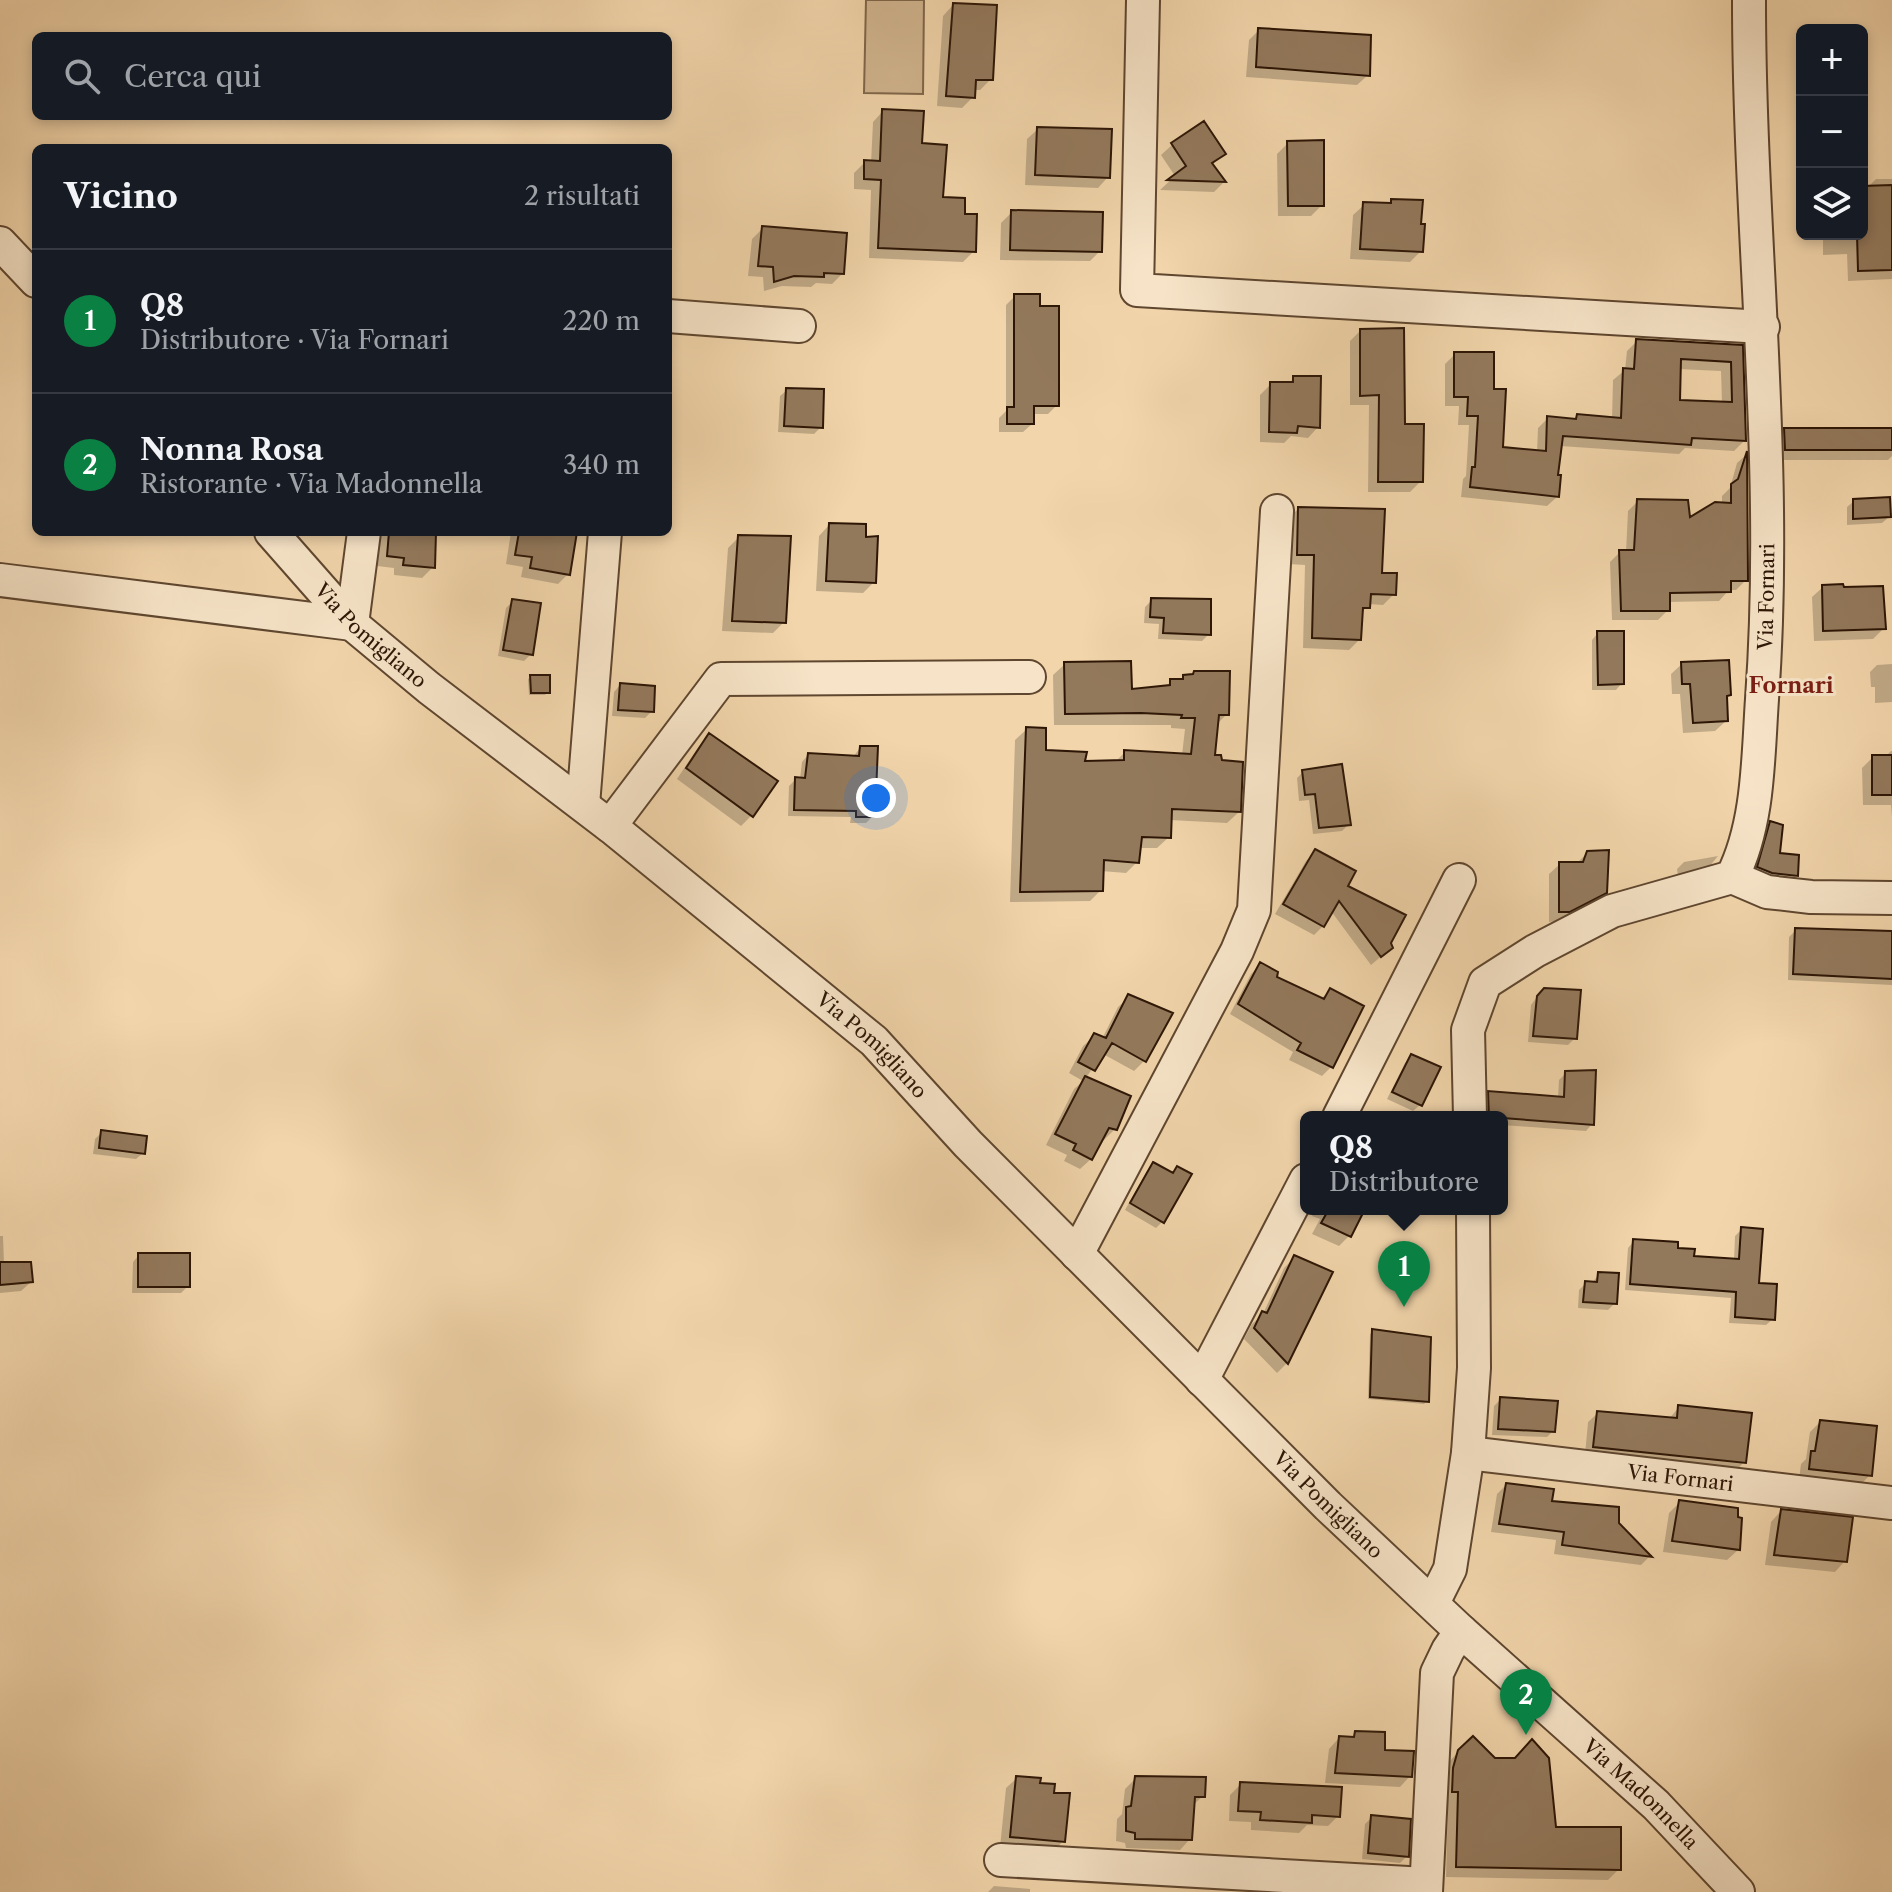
<!DOCTYPE html>
<html lang="it">
<head>
<meta charset="utf-8">
<style>
	body { margin:0; font-family:"Libre Caslon Text",serif; background:#242831; color:#f1f3f6 }
	.controls { position:absolute; right:24px; top:24px; display:grid; overflow:hidden; border-radius:12px; box-shadow:0 4px 12px #0003 }
	.controls button { width:72px; height:72px; display:grid; place-items:center; padding:0; border:0; border-bottom:2px solid #363941; background:#171b24; color:#f1f3f6; font:40px sans-serif }
	.you { position:absolute; left:876px; top:798px; width:28px; height:28px; margin:-20px; border:6px solid #fff; border-radius:50%; background:#1a73e8; box-shadow:0 0 0 12px #1a73e833 }
	.badge { display:grid; place-items:center; width:52px; height:52px; border-radius:50%; background:#0b8043; color:#fff; font-size:26px; font-weight:700 }
	.pin { position:absolute; translate:-50% -66px; filter:drop-shadow(0 2px 4px #0008) }
	.pin::after { content:''; position:absolute; top:42px; width:28px; height:24px; background:inherit; clip-path:polygon(0 0,100% 0,50% 100%) }
	.popup { position:absolute; left:1300px; top:1111px; width:208px; height:104px; box-sizing:border-box; display:grid; place-content:center; border-radius:12px; background:#171b24; filter:drop-shadow(0 2px 6px #0005); font-size:26px; white-space:nowrap; color:#9ea1a6 }
	.popup b { font-size:30px; color:#f1f3f6 }
	.popup::after { content:''; position:absolute; left:50%; top:100%; margin-left:-16px; border:16px solid transparent; border-top-color:#171b24 }
	.list { margin:0; padding:0; list-style:none }
	h2 { display:flex; justify-content:space-between; align-items:center; height:104px; margin:0; padding:0 32px; font-size:34px }
	h2 small { font-size:26px; font-weight:400; color:#9ea1a6 }
	.list li { display:grid; grid-template-columns:52px 1fr auto; gap:24px; align-items:center; box-sizing:border-box; height:144px; padding:0 32px; border-top:2px solid #363941 }
	.list b { display:block; font-size:30px; white-space:nowrap }
	.list p { margin:0; font-size:26px; white-space:nowrap; color:#9ea1a6 }
	.list em { font-size:26px; font-style:normal; color:#9ea1a6 }
	.icon { flex:none; width:44px; height:44px; fill:none; stroke:currentColor; stroke-width:2; stroke-linecap:round; stroke-linejoin:round }
	.map { position:relative; flex:none; width:1892px; height:1892px; overflow:hidden }
	.search { position:absolute; background:#171b24; box-shadow:0 4px 12px #0003; left:32px; top:32px; width:640px; height:88px; display:flex; align-items:center; gap:20px; box-sizing:border-box; padding:0 28px; border-radius:12px; color:#9ea1a6; font-size:30px }
	.panel { position:absolute; background:#171b24; box-shadow:0 4px 12px #0003; left:32px; top:144px; width:640px; height:392px; border-radius:12px }
	.map>svg:first-child { display:block }
	.green { fill:#d1b58f; stroke:#7f664a; stroke-width:2 }
	.shadow { fill:#0003; fill-rule:evenodd }
	.building { fill:#93795c; stroke:#2d1606; stroke-width:2; fill-rule:evenodd }
	.lines { fill:none; stroke-linecap:round; stroke-linejoin:round }
	.minor-casing { stroke:#5e462f; stroke-width:36 }
	.minor { stroke:#f7e4c8; stroke-width:32 }
	.labels { text-anchor:middle; dominant-baseline:central; stroke-width:6; stroke-linejoin:round; paint-order:stroke }
	.street-label { font-size:20px; fill:#2d1606; stroke:#f7e4c8 }
	.neighbourhood-label { font-size:22px; font-weight:bold; fill:#7a1f14; stroke:#f7e4c8 }
</style>
</head>
<body>
<div class="map">
<svg width="1892" height="1892" viewBox="0 0 1892 1892">
	<rect width="100%" height="100%" fill="#f2d5ab"/>
	<filter id="stains"><feTurbulence type="fractalNoise" baseFrequency=".0025" numOctaves="4"/><feColorMatrix values="0 0 0 0 .2 0 0 0 0 .09 0 0 0 0 .02 0 0 0 .5 -.17"/></filter>
	<radialGradient id="worn" r=".72"><stop offset=".6" stop-color="#630" stop-opacity="0"/><stop offset="1" stop-color="#630" stop-opacity=".3"/></radialGradient>
	<path class="green" d="M866,0H924L923,94L864,93Z"/>
	<path class="shadow" d="M953,5L991,79L980,90H973V97L962,108L937,106L943,16Z
		M1259,30L1368,75L1357,85L1246,77L1249,40Z
		M883,111L920,145L941,199L963,215L974,251L963,262L869,258L871,190L854,189V173L865,162L871,163L873,122Z
		M1204,124L1224,154L1211,166L1224,182L1214,192L1160,190L1175,176L1161,155L1172,145Z
		M1038,129L1108,177L1098,188L1025,185L1027,139Z
		M1288,143L1322,205L1311,216H1278L1277,154Z
		M1876,179H1892V279L1848,281L1847,254L1823,255V234H1862V188L1868,187Z
		M1392,201L1421,251L1410,262L1350,259L1353,215L1364,205H1388Z
		M1012,212L1100,251L1090,261L1000,260L1001,223Z
		M763,228L843,273L832,284L816,283L811,287L782,286L764,291L763,277L748,276L752,239Z
		M1015,296L1057,405L1048,414H1032V424L1023,432H999V418L1006,411V305Z
		M1360,331L1403,426L1421,481L1410,492H1368L1369,405H1350V341Z
		M1637,341L1741,347L1744,441L1734,451L1685,448L1679,454L1560,446L1556,477L1558,496L1547,506L1461,497L1463,479L1466,476L1469,425H1458L1459,406H1445V364L1455,354L1492,391L1501,449L1537,452L1538,428L1548,418L1574,420L1578,416L1612,419L1613,380L1625,370L1627,351ZM1678,369L1721,371L1722,404L1678,402Z
		M1294,378L1318,427L1308,438L1291,436L1284,443L1260,442V395L1271,384H1288Z
		M787,390L821,427L814,434L778,432L780,396Z
		M1785,430H1892V456L1888,460H1775L1774,441Z
		M1745,456L1746,580L1736,590H1729L1719,601L1668,602V610L1658,620H1612L1610,562L1620,552H1626L1628,511L1638,501L1689,520L1722,504V496L1730,488L1737,463Z
		M1854,501L1889,517L1882,523L1847,525V507Z
		M1298,509L1380,575L1394,594L1383,605L1368,604L1360,616L1359,640L1349,650L1303,648L1305,565L1288,564V519Z
		M829,525L874,582L863,593L816,591L819,536Z
		M381,532H435L433,567L422,578L394,575V568L377,566Z
		M511,532H575L568,574L558,584L521,577L523,567L506,564Z
		M739,537L784,622L773,633L722,631L728,548Z
		M1823,587L1884,628L1873,639L1814,641L1812,597Z
		M1152,600L1209,634L1202,641L1158,639L1159,624L1144,623L1145,607Z
		M513,601L531,654L524,661L498,656L506,608Z
		M1598,633L1622,683L1616,690H1592V640Z
		M1065,664L1130,691L1165,688L1171,681H1179L1184,677L1227,714L1216,725L1213,757L1239,812L1227,823L1170,820L1169,837L1157,848H1139L1137,862L1126,873L1101,871V890L1090,901L1010,902L1015,740L1027,729L1044,752L1083,763L1115,762L1125,752L1182,755L1185,729L1171,728V725H1054L1053,675Z
		M1682,664L1729,694L1725,699L1726,721L1715,731L1683,733L1680,694H1672L1671,674Z
		M1892,664V702L1875,703V687H1871L1870,672L1877,665Z
		M531,677L548,692L545,695H529L528,679Z
		M620,685L652,711L645,718L612,716L614,692Z
		M710,735L751,816L741,826L677,779L699,746Z
		M860,748L873,816L866,823H850L851,817L788,816L789,786L796,779H800L802,762L808,755L853,757Z
		M1891,751H1892V817L1891,805H1863L1862,768L1873,757H1885Z
		M1303,772L1349,824L1342,831L1313,834L1309,800L1299,801L1297,778Z
		M1770,824L1778,855L1796,876L1790,882L1751,874L1764,830Z
		M1315,852L1389,943L1391,948L1371,965L1331,911L1323,926L1314,935L1275,914L1306,861Z
		M1587,853L1605,892L1594,903L1557,921L1549,922V874L1560,864H1576Z
		M1718,856L1709,867L1678,876L1677,869L1684,862Z
		M1796,930L1892,933V985L1788,980L1789,937Z
		M1260,965L1274,979L1320,1000L1330,990L1361,1007L1331,1067L1322,1076L1289,1060L1293,1052L1230,1014L1251,974Z
		M1129,997L1145,1060L1134,1071L1103,1054L1085,1079L1115,1129L1104,1140L1101,1139L1091,1159L1080,1169L1064,1161L1067,1155L1046,1145L1074,1089L1083,1081L1069,1073L1083,1046L1094,1036L1102,1039L1118,1007Z
		M1537,997L1575,1038L1568,1045L1528,1042L1531,1005Z
		M1411,1056L1420,1105L1413,1111L1387,1099L1405,1063Z
		M1566,1073L1592,1124L1586,1131L1502,1125V1117H1483L1482,1100L1489,1093L1558,1098L1559,1080Z
		M102,1132L143,1153L136,1159L93,1154L95,1139Z
		M1153,1165L1171,1174L1177,1169L1163,1221L1156,1228L1125,1210L1147,1171Z
		M1316,1209H1363L1350,1235L1339,1246L1312,1234L1320,1219L1312,1216Z
		M1742,1229L1756,1285L1773,1319L1766,1325L1729,1323L1731,1298L1625,1290L1628,1248L1634,1241L1676,1250L1692,1257L1734,1261L1735,1236Z
		M0,1236H3L4,1264L31,1282L21,1291L0,1293Z
		M139,1255L188,1286L181,1293H132L133,1262Z
		M1295,1257L1331,1273L1287,1363L1277,1373L1244,1339L1252,1324L1263,1314L1284,1268Z
		M1599,1274L1615,1303L1608,1310L1578,1308L1579,1290L1586,1283H1592Z
		M1373,1331L1427,1401L1424,1404L1368,1399L1370,1334Z
		M1501,1399L1553,1431L1547,1437L1492,1435L1494,1406Z
		M1679,1407L1744,1462L1735,1472L1585,1455L1588,1422L1598,1413L1669,1419Z
		M1820,1422L1870,1475L1859,1486L1799,1479L1801,1464L1806,1459L1810,1432Z
		M1506,1485L1550,1502L1617,1524L1649,1557L1641,1565L1554,1554L1556,1540L1491,1532L1497,1494Z
		M1680,1502L1738,1550L1727,1560L1663,1552L1669,1513Z
		M1781,1511L1845,1561L1835,1572L1765,1565L1771,1522Z
		M1356,1733L1383,1752L1410,1776L1400,1787L1325,1783L1329,1749L1339,1738L1350,1739Z
		M1459,1751L1554,1829L1619,1869L1608,1880L1446,1877L1448,1801H1442L1448,1763Z
		M1017,1778L1038,1785L1052,1795L1063,1841L1053,1852L1000,1847L1006,1788Z
		M1136,1778L1203,1796L1192,1806L1190,1839L1180,1850L1126,1848L1125,1843L1116,1841L1117,1819L1122,1814L1125,1789Z
		M1241,1784L1338,1816L1328,1826L1307,1825L1299,1833L1251,1830V1822L1229,1821L1230,1795Z
		M1372,1817L1407,1856L1400,1863L1362,1859L1365,1824Z
		M994,1886L1030,1889V1892H988Z"/>
	<path class="building" d="M953,3L997,5L993,80H976L975,98L946,96Z
		M1258,28L1371,35L1370,76L1256,67Z
		M882,109L924,111L922,143L947,145L943,197L965,198V214H977L976,252L878,248L881,180L864,179V160L880,161Z
		M1204,121L1226,154L1212,163L1226,182L1167,180L1186,166L1171,143Z
		M1037,127L1112,129L1110,178L1035,175Z
		M1324,140V206H1288L1287,141Z
		M1892,185V270L1858,271L1857,234H1862V186Z
		M1391,199L1423,200L1421,224H1425L1423,252L1360,249L1363,202L1391,203Z
		M1011,210L1103,212L1102,252L1010,250Z
		M762,226L847,233L844,274L824,273V277L794,276L774,282L773,267L758,266Z
		M1014,294H1040V306H1059V406H1034V424H1007V407H1014Z
		M1404,328L1405,424H1424L1423,482H1378L1379,395L1360,396V329Z
		M1636,339L1743,345L1746,441L1692,438L1691,445L1563,436L1558,475H1561L1559,497L1470,487L1472,467H1475L1478,416H1467L1468,397H1454V352H1494V389H1506L1503,447L1546,451L1547,416L1576,419L1577,414L1621,418L1623,368L1634,369ZM1681,359L1731,362L1732,402L1680,400Z
		M1293,376H1321L1320,428L1298,426L1297,433L1269,432L1270,382H1293Z
		M786,388L824,389L823,428L784,426Z
		M1784,428H1892V450H1785Z
		M1747,451L1748,581H1731V592L1670,593V611H1621L1619,550H1634L1637,499L1688,500L1690,517L1715,502L1731,503V484L1738,479Z
		M1890,497L1891,517L1853,519V499Z
		M1298,507L1385,509L1382,573H1397L1396,595L1371,594L1370,608H1363L1361,640L1312,638L1314,555H1297Z
		M829,523L866,524V537L878,536L876,583L826,581Z
		M389,532H436L435,568L403,565L404,558L387,556Z
		M519,532H577L570,575L530,568L532,557L515,555Z
		M738,535L791,536L786,623L732,621Z
		M1843,584L1844,587L1883,586L1886,629L1823,631L1822,585Z
		M1151,598L1211,599V635L1163,633L1164,618L1150,617Z
		M512,599L541,603L533,655L503,650Z
		M1597,631H1624V684L1598,685Z
		M1729,660L1731,695L1727,696L1728,721L1693,723L1690,684H1682L1681,662Z
		M1131,661L1132,689L1170,685V679H1183V675L1193,674L1194,671H1230L1229,715H1219L1215,755H1221L1222,760L1243,762L1241,812L1172,809L1171,838L1142,837L1139,863L1104,860L1103,891L1020,892L1026,727L1046,728V750L1087,752L1085,761L1124,760V750L1191,754L1195,718H1181L1182,715L1141,713L1065,714L1064,662Z
		M530,675H550V693H531Z
		M620,683L655,686L654,712L618,710Z
		M709,733L778,781L753,817L686,768Z
		M860,746H878L875,817H856V811L794,810L795,777L805,778L808,753L859,756Z
		M1872,755H1892V795H1872Z
		M1342,764L1351,825L1319,828L1315,794L1305,795L1302,770Z
		M1770,821L1783,825L1780,853L1799,855L1798,876L1772,873L1757,867Z
		M1315,849L1356,871L1348,886L1406,915L1391,943L1393,948L1381,957L1339,901L1324,927L1283,904Z
		M1609,850L1607,893L1570,912H1559V862H1583L1587,851Z
		M1795,928L1892,931V979L1793,974Z
		M1260,962L1278,972L1277,977L1324,999L1330,988L1364,1006L1333,1068L1297,1050L1301,1043L1238,1004Z
		M1544,988L1581,990L1577,1039L1533,1036L1537,996Z
		M1128,994L1173,1013L1146,1062L1112,1043L1095,1071L1078,1062L1094,1033L1106,1038Z
		M1411,1054L1441,1067L1422,1106L1392,1092Z
		M1596,1070L1594,1125L1489,1117L1488,1091L1564,1097L1565,1071Z
		M1085,1076L1131,1096L1117,1130L1109,1128L1092,1160L1073,1150L1076,1144L1055,1134Z
		M101,1130L147,1136L145,1154L99,1148Z
		M1153,1162L1173,1173L1177,1166L1192,1174L1164,1223L1130,1203Z
		M1329,1209H1365L1351,1237L1321,1223Z
		M1741,1227L1763,1229L1759,1283L1777,1284L1775,1320L1735,1317L1736,1292L1630,1284L1633,1239L1678,1242V1248L1695,1249L1694,1256L1739,1259Z
		M138,1253H190V1287H138Z
		M1294,1255L1333,1272L1288,1364L1254,1328L1262,1311L1267,1313Z
		M0,1262H31L33,1282L0,1285Z
		M1598,1272L1619,1273L1617,1304L1583,1302L1585,1281L1597,1282Z
		M1372,1329L1431,1337L1429,1402L1370,1397Z
		M1500,1397L1558,1401L1555,1432L1498,1429Z
		M1678,1405L1752,1413L1746,1463L1593,1447L1597,1411L1677,1418Z
		M1820,1420L1877,1426L1872,1476L1809,1469L1811,1451H1815Z
		M1506,1483L1554,1489L1552,1501L1619,1507V1523L1652,1557L1562,1545L1564,1532L1499,1524Z
		M1679,1500L1738,1508V1517L1742,1518L1740,1550L1672,1541Z
		M1781,1509L1853,1517L1847,1562L1774,1555Z
		M1355,1731L1385,1732V1750L1414,1751L1412,1777L1335,1773L1339,1736L1354,1737Z
		M1473,1736L1495,1758H1515L1532,1739L1549,1758L1556,1827H1621V1870L1456,1867L1458,1792H1452L1453,1768L1458,1750Z
		M1016,1776L1041,1778L1040,1783L1055,1784L1054,1793H1070L1065,1842L1010,1837Z
		M1135,1776L1206,1777L1205,1797H1195L1192,1840L1135,1839V1833L1126,1831V1807L1131,1806Z
		M1240,1782L1342,1787L1340,1817L1312,1815V1823L1260,1820L1261,1812L1238,1811Z
		M1371,1815L1411,1819L1409,1857L1368,1853Z"/>
	<g class="lines">
		<defs>
			<g id="minor">
				<path d="M1143,0L1137,290L1763,327"/>
				<path d="M0,243L36,281"/>
				<path d="M668,316L799,326"/>
				<path id="s1" d="M271,532L352,624L429,688L615,830L874,1041L968,1144L1328,1506L1461,1631L1656,1805L1738,1892"/>
				<path d="M0,580L352,624"/>
				<path d="M352,624L364,532"/>
				<path d="M583,805L605,532"/>
				<path d="M610,826L721,679L1029,677"/>
				<path d="M1732,877L1767,892L1811,897L1892,898"/>
				<path d="M1339,1117L1459,880"/>
				<path id="s2" d="M1470,1117L1468,1030L1485,983L1535,951L1612,911L1732,877C1759,824 1758,757 1762,699C1779,465 1749,233 1749,0"/>
				<path d="M1077,1254L1237,951L1254,910L1277,511"/>
				<path d="M1202,1380L1306,1180"/>
				<path id="s3" d="M1468,1453L1892,1503"/>
				<path d="M1433,1603L1450,1569L1468,1453L1474,1368L1473,1209"/>
				<path d="M1001,1860L1426,1884"/>
				<path d="M1426,1892L1437,1673L1448,1650L1461,1631"/>
			</g>
		</defs>
		<use href="#minor" class="minor-casing"/>
		<use href="#minor" class="minor"/>
	</g>
	<g class="labels">
		<g class="street-label">
			<text stroke="none"><textPath href="#s2" startOffset="692">Via Fornari</textPath></text>
			<text stroke="none"><textPath href="#s1" startOffset="144">Via Pomigliano</textPath></text>
			<text stroke="none"><textPath href="#s1" startOffset="792">Via Pomigliano</textPath></text>
			<text stroke="none"><textPath href="#s3" startOffset="214">Via Fornari</textPath></text>
			<text stroke="none"><textPath href="#s1" startOffset="1440">Via Pomigliano</textPath></text>
			<text stroke="none"><textPath href="#s1" startOffset="1866">Via Madonnella</textPath></text>
		</g>
		<g class="neighbourhood-label">
			<text x="1791" y="685">Fornari</text>
		</g>
	</g>
	<rect width="100%" height="100%" filter="url(#stains)"/>
	<rect width="100%" height="100%" fill="url(#worn)"/>
</svg>
<div class="controls">
<button>+</button>
<button>−</button>
<button><svg class="icon" aria-label="layers" viewBox="0 0 24 24"><path d="M12 4l9 5-9 5-9-5zM3 14l9 5 9-5"/></svg></button>
</div>
<div class="you"></div>
<div class="pin badge" style="left:1404px;top:1307px">1</div>
<div class="popup"><b>Q8</b>Distributore</div>
<div class="pin badge" style="left:1526px;top:1735px">2</div>
<div class="search"><svg class="icon" aria-label="search" viewBox="0 0 24 24"><circle cx="10" cy="10" r="6"/><path d="M15 15l6 6"/></svg>Cerca qui</div>
<section class="panel">
<h2>Vicino<small>2 risultati</small></h2>
<ul class="list">
<li><span class="badge">1</span><div><b>Q8</b><p>Distributore · Via Fornari</p></div><em>220 m</em></li>
<li><span class="badge">2</span><div><b>Nonna Rosa</b><p>Ristorante · Via Madonnella</p></div><em>340 m</em></li>
</ul>
</section>
</div>
</body>
</html>
